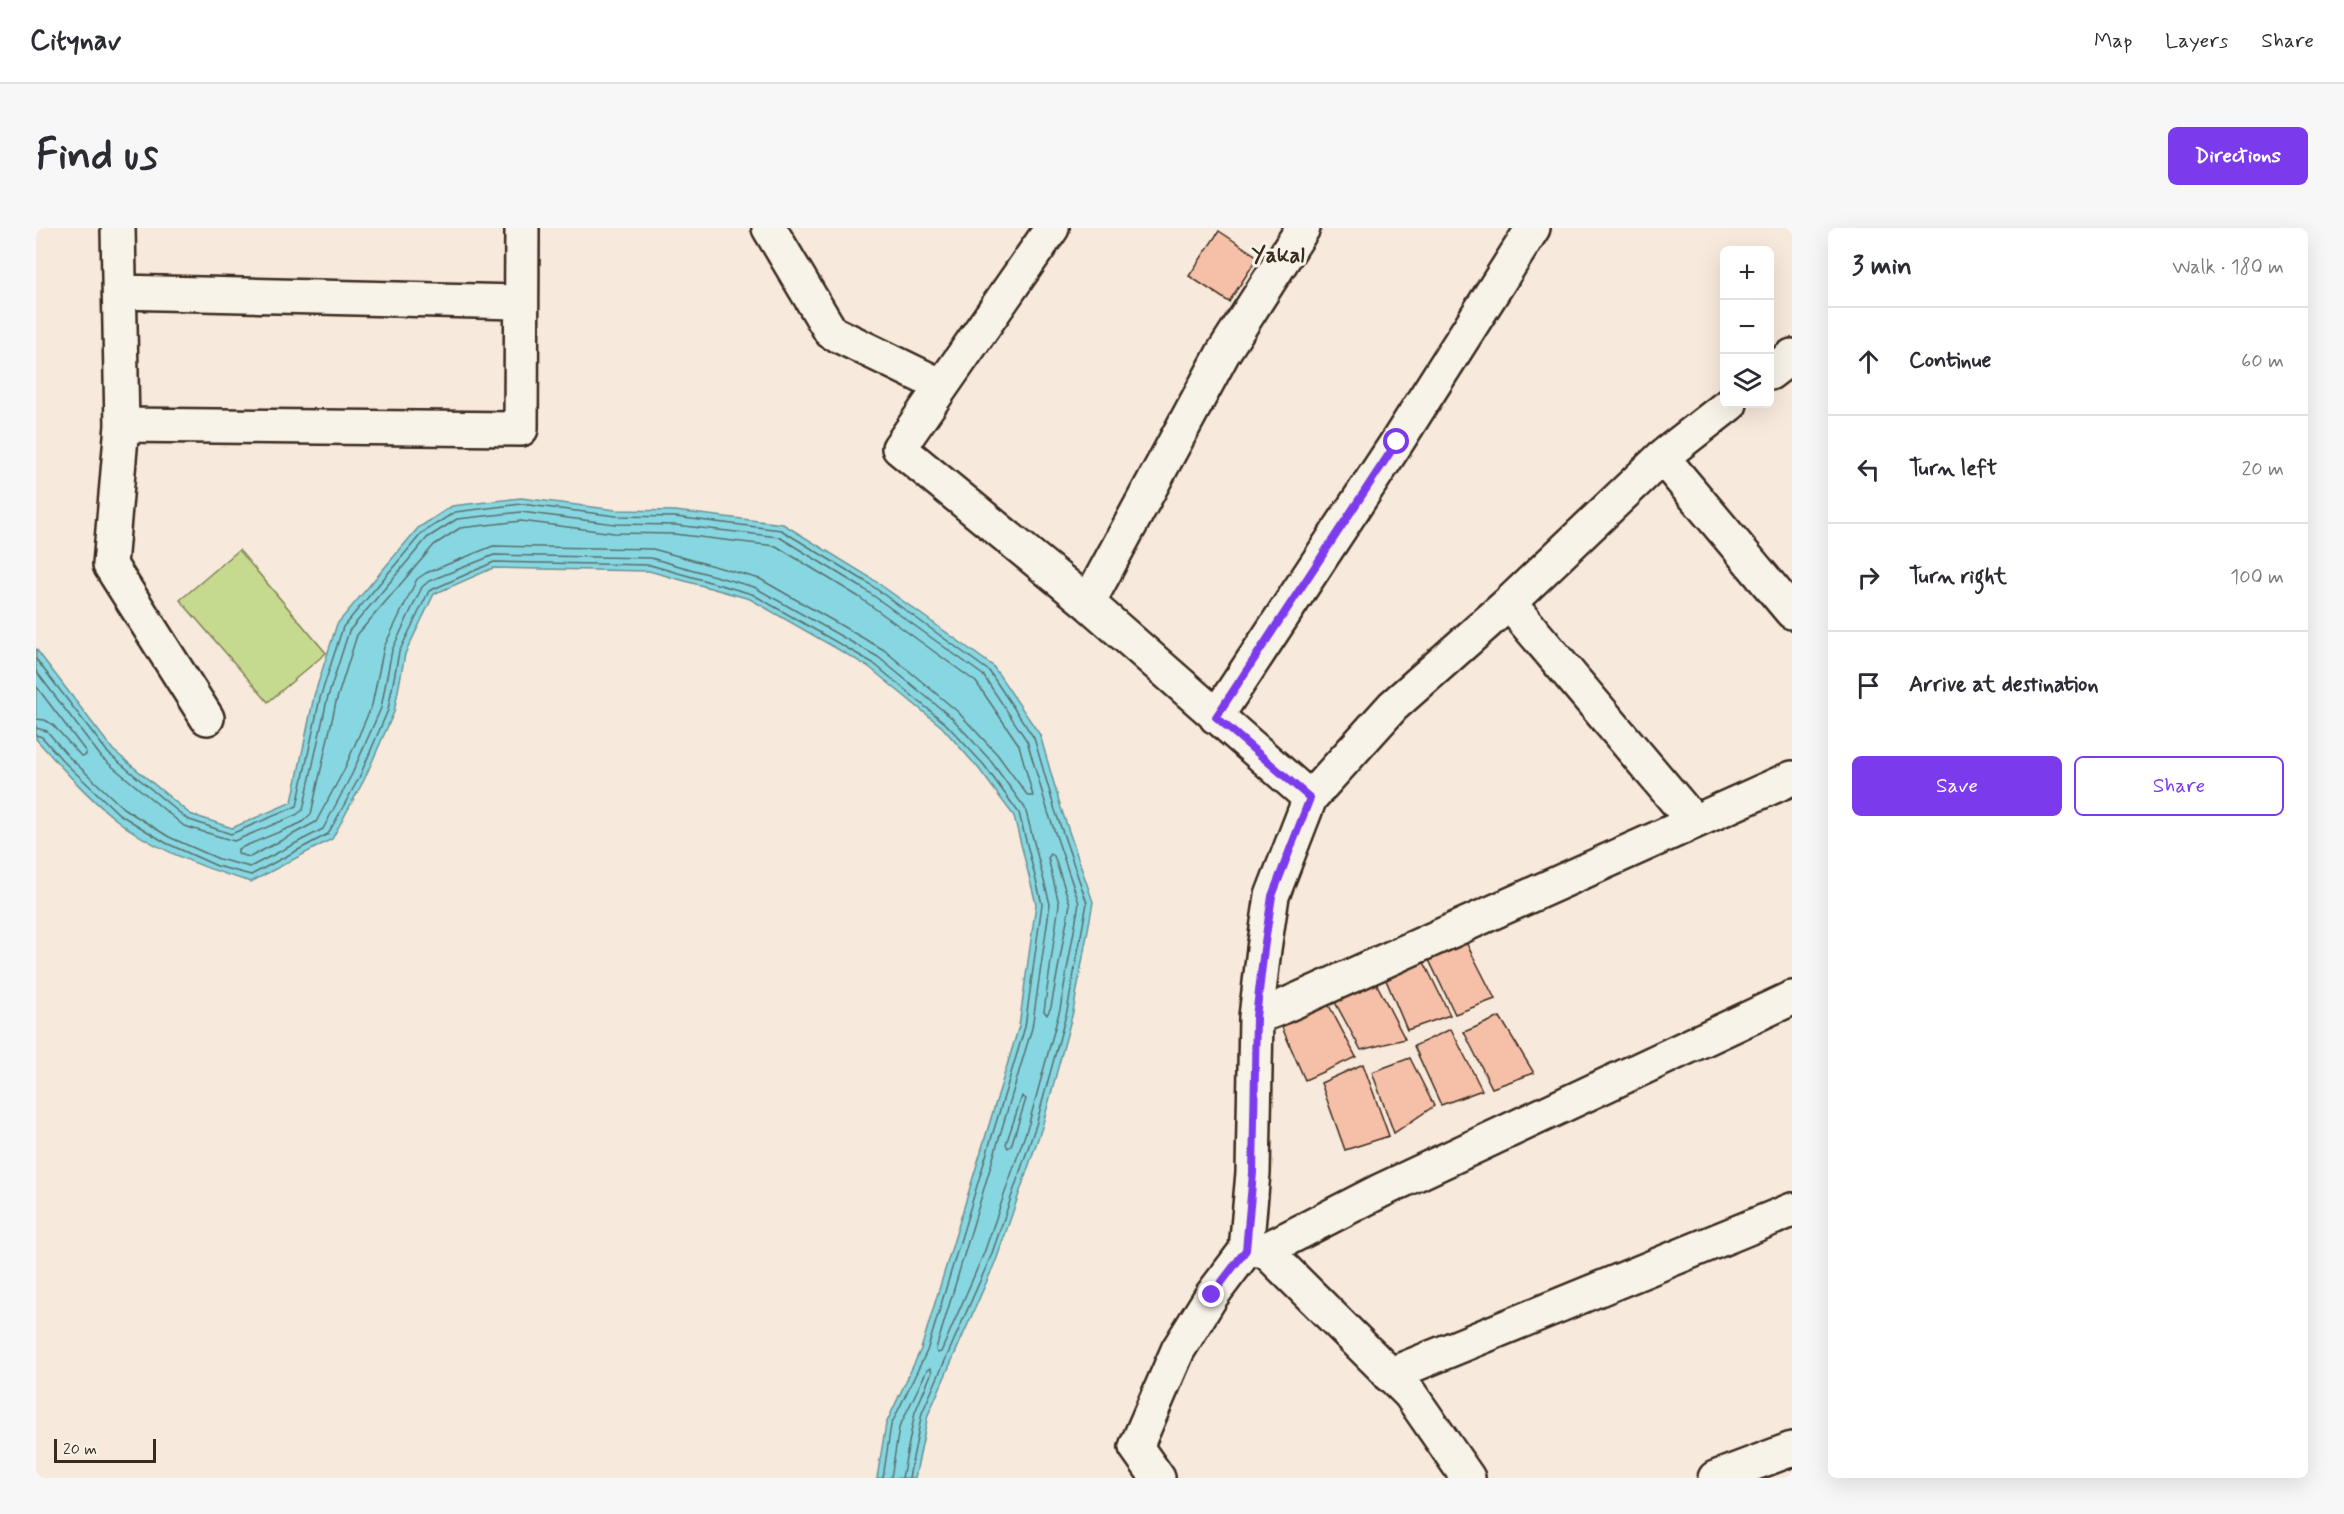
<!DOCTYPE html>
<html lang="en">
<head>
<meta charset="utf-8">
<style>
	body { margin:0; font-family:Mynerve,sans-serif; background:#f7f7f7; color:#2b2b33 }
	.controls { position:absolute; right:18px; top:18px; display:grid; overflow:hidden; border-radius:9px; box-shadow:0 6px 24px #0002 }
	.controls button { width:54px; height:54px; display:grid; place-items:center; padding:0; border:0; border-bottom:2px solid #e1e1e2; background:#fff; color:#2b2b33; font:30px sans-serif }
	.scale { position:absolute; left:18px; bottom:15px; width:102px; box-sizing:border-box; padding-left:6px; border:3px solid #3b2a1e; border-top:0; font-size:16px; line-height:21px; white-space:nowrap; color:#3b2a1e; -webkit-text-stroke:4px #f7f3e8; paint-order:stroke }
	.stop { position:absolute; width:18px; height:18px; margin:-14px; border:4px solid #7c3aed; border-radius:50%; background:#fff }
	.stop.end { background:#7c3aed; border-color:#fff; box-shadow:0 2px 6px #0008 }
	.list { margin:0; padding:0; list-style:none }
	h2 { display:flex; justify-content:space-between; align-items:center; height:78px; margin:0; padding:0 24px; font-size:26px }
	h2 small { font-size:20px; font-weight:400; color:#7c7c81 }
	.list li { display:grid; grid-template-columns:39px 1fr auto; gap:18px; align-items:center; box-sizing:border-box; height:108px; padding:0 24px; border-top:2px solid #e1e1e2 }
	.list b { display:block; font-size:22px; white-space:nowrap }
	.list em { font-size:20px; font-style:normal; color:#7c7c81 }
	.actions { display:flex; gap:12px; padding:18px 24px }
	.actions a { flex:1; padding:14px 0; border:2px solid #7c3aed; border-radius:9px; text-align:center; font-size:21px; color:#7c3aed }
	.actions .main { background:#7c3aed; color:#fff }
	.icon { flex:none; width:33px; height:33px; fill:none; stroke:currentColor; stroke-width:2; stroke-linecap:round; stroke-linejoin:round }
	.map { position:relative; flex:none; width:1756px; height:1250px; overflow:hidden; border-radius:9px }
	header { display:flex; align-items:center; gap:36px; box-sizing:border-box; height:84px; padding:0 30px; background:#fff; border-bottom:2px solid #e1e1e2 }
	header strong { font-size:28px }
	nav { display:flex; gap:33px; margin-inline-start:auto; font-size:21px }
	.intro { display:flex; align-items:center; justify-content:space-between; box-sizing:border-box; height:144px; padding:0 36px }
	h1 { margin:0; font-size:42px }
	.button { padding:15px 27px; border-radius:9px; background:#7c3aed; color:#fff; font-size:21px; font-weight:700 }
	main { display:flex; gap:36px; padding:0 36px }
	aside { flex:1; background:#fff; border-radius:9px; box-shadow:0 6px 24px #0002 }
	.map>svg:first-child { display:block }
	.green { fill:#c6da8f; stroke:#808256; stroke-width:1.5 }
	.water { fill:#87d7e2; stroke:#699294; stroke-width:1.5 }
	.lines { fill:none; stroke-linecap:round; stroke-linejoin:round }
	.shore { stroke:#596f6c; stroke-width:1.5 }
	.building { fill:#f5c0a7; stroke:#3b2a1e; stroke-width:1.5 }
	.street-casing { stroke:#3b2a1e; stroke-width:38 }
	.street { stroke:#f7f3e8; stroke-width:33 }
	.route { stroke:#7c3aed; stroke-width:8 }
	.labels { text-anchor:middle; dominant-baseline:central; stroke-width:6; stroke-linejoin:round; paint-order:stroke }
	.quarter-label { font-size:22px; font-weight:bold; fill:#3b2a1e; stroke:#f7f3e8 }
</style>
</head>
<body>
<header>
<strong>Citynav</strong>
<nav><a>Map</a><a>Layers</a><a>Share</a></nav>
</header>
<div class="intro"><h1>Find us</h1><a class="button">Directions</a></div>
<main>
<div class="map">
<svg width="1756" height="1250" viewBox="0 0 1756 1250">
	<rect width="100%" height="100%" fill="#f7e9db"/>
	<filter id="ink" filterUnits="userSpaceOnUse"><feTurbulence type="fractalNoise" baseFrequency=".0167" numOctaves="2"/><feDisplacementMap in="SourceGraphic" scale="12" xChannelSelector="R" yChannelSelector="G"/><feConvolveMatrix kernelMatrix="1 2 1 2 8 2 1 2 1" color-interpolation-filters="sRGB"/></filter>
	<g filter="url(#ink)">
		<path class="green" d="M203,322L290,425L232,474L144,372Z"/>
		<path class="water" d="M485,270L580,282L639,283L747,296L835,350L957,438L1004,507L1025,580L1057,674L1037,784L1006,899L961,1030L892,1187L879,1250H841L850,1196L885,1121L983,798L1000,676L978,588L943,541L906,499L833,439L714,371L613,343L457,340L398,366L369,426L358,484L328,552L296,611L215,654C170,641 115,620 78,590C49,566 24,538 0,511V421L77,522L154,586L196,600L256,574L278,468L301,396L382,300L416,278Z"/>
		<g class="lines">
			<path class="shore" d="M485,293L578,305L638,306L740,318L823,369L940,454L983,517L997,568H992L961,526L921,483L848,422L724,351L617,321L457,318L390,345L381,351L348,419L336,477L308,542L280,594L214,629L202,626V621L265,595L275,586L300,474L321,407L398,317L424,300Z
				M0,431L73,526L151,591L195,606L261,578L284,470L307,399L386,305L419,284L485,276L580,288L639,289L745,302L832,355L953,443L998,510L1019,582L1051,675L1031,783L1000,897L955,1028L886,1185L873,1250
				M0,443L66,530L148,598L198,613L260,587L267,582L291,472L313,403L391,310L421,291L485,284L579,296L639,297L743,309L828,361L947,447L991,513L1012,584L1043,675L1024,781L993,895L948,1025L905,1124L901,1125L900,1121L996,800L1014,676L989,580L954,532L916,490L842,429L718,359L615,330L458,327L393,353L386,359L356,422L345,480L316,546L287,601L214,639L183,631L133,609L87,580L32,528L11,503L0,500
				M0,458L50,524V527L45,528L17,497L9,492L0,491
				M0,507L6,509L27,533L83,586L130,615L181,638L215,647L292,606L323,550L352,482L363,424L393,363L458,334L614,337L716,366L837,435L910,496L948,537L983,585L1006,676L989,799L891,1123L855,1197L847,1250
				M1015,626L1018,628L1034,676L1015,779L1011,787L1008,783L1023,676L1012,630Z
				M986,868L990,871L975,918L972,920L970,916Z
				M855,1250L863,1200L891,1142L894,1140L896,1144L879,1184L866,1250"/>
		</g>
		<path class="building" d="M1183,3L1222,29L1193,74L1153,48Z
			M1417,689L1459,771L1419,786L1381,707Z
			M1382,722L1414,787L1371,802L1345,740Z
			M1335,745L1369,811L1325,822L1294,765Z
			M1288,768L1320,829L1269,852L1241,788Z
			M1464,789L1498,845L1456,860L1428,804Z
			M1415,801L1446,862L1405,877L1378,818Z
			M1374,830L1398,878L1358,905L1336,844Z
			M1327,836L1353,908L1309,922L1285,855Z"/>
		<g class="lines">
			<defs>
				<path id="street" d="M82,0L86,197L74,337L171,490
					M733,0L795,104L906,158
					M1016,0L863,220L1052,375L1274,570
					M84,64L485,74
					M1734,145L1756,128
					M86,197L485,201L486,0
					M1626,229L1756,384
					M1052,375L1187,125L1267,0
					M1473,375L1658,594
					M1180,489L1361,214L1497,0
					M1220,789L1239,782L1756,550
					M1210,1022H1229L1344,963L1756,770
					M1229,1022L1374,1166L1432,1250
					M1353,1147L1756,982
					M1122,1250L1100,1219L1142,1122L1176,1067L1210,1022L1217,945L1220,789L1228,721L1236,668L1274,570L1357,478L1473,375L1626,229L1694,176
					M1679,1250L1756,1221"/>
			</defs>
			<use href="#street" class="street-casing"/>
			<use href="#street" class="street"/>
		</g>
	</g>
	<g class="lines" filter="url(#ink)">
		<path class="route" d="M1176,1067L1210,1022L1217,945L1220,789L1228,721L1236,668L1274,570L1180,489L1361,214"/>
	</g>
	<g class="labels">
		<g class="quarter-label">
			<text x="1242" y="28">Yakal</text>
		</g>
	</g>
</svg>
<div class="controls">
<button>+</button>
<button>−</button>
<button><svg class="icon" aria-label="layers" viewBox="0 0 24 24"><path d="M12 4l9 5-9 5-9-5zM3 14l9 5 9-5"/></svg></button>
</div>
<div class="scale">20 m</div>
<div class="stop" style="left:1361px;top:214px"></div>
<div class="stop end" style="left:1176px;top:1067px"></div>
</div>
<aside>
<h2>3 min<small>Walk · 180 m</small></h2>
<ul class="list">
<li><svg class="icon" aria-label="ahead" viewBox="0 0 24 24"><path d="M12 20V5M6 11l6-6 6 6"/></svg><div><b>Continue</b></div><em>60 m</em></li>
<li><svg class="icon" aria-label="left" viewBox="0 0 24 24"><path d="M17 20v-9H6M10 6l-5 5 5 5"/></svg><div><b>Turn left</b></div><em>20 m</em></li>
<li><svg class="icon" aria-label="right" viewBox="0 0 24 24"><path d="M7 20v-9h11M14 6l5 5-5 5"/></svg><div><b>Turn right</b></div><em>100 m</em></li>
<li><svg class="icon" aria-label="arrive" viewBox="0 0 24 24"><path d="M6 21V4h12l-3 4 3 4H6"/></svg><div><b>Arrive at destination</b></div></li>
</ul>
<div class="actions"><a class="main">Save</a><a>Share</a></div>
</aside>
</main>
</body>
</html>
